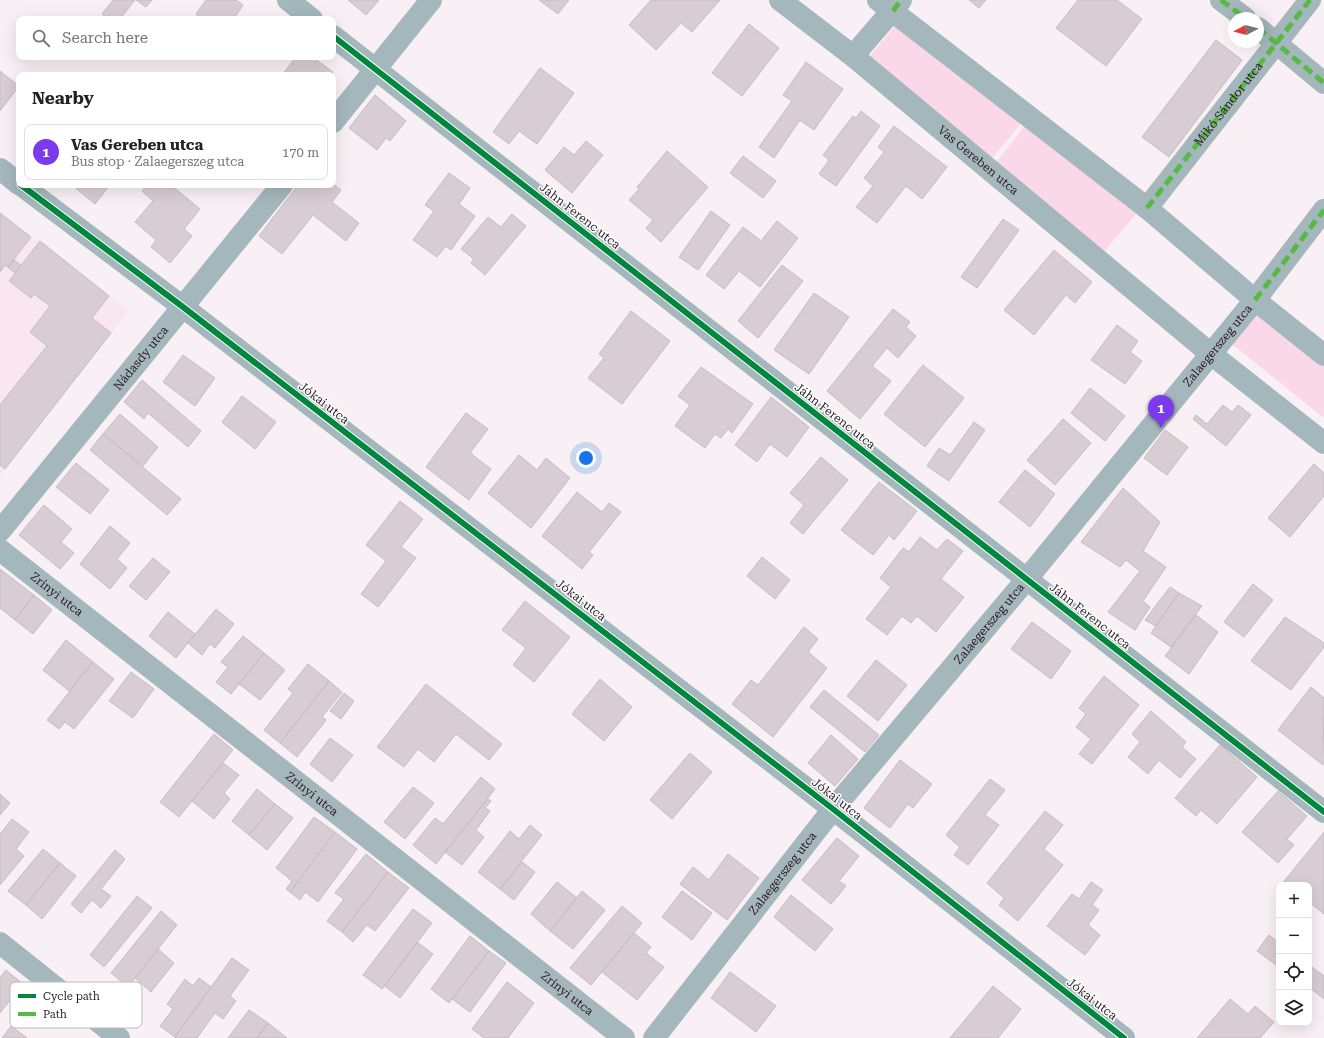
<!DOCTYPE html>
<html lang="en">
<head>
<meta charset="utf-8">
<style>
	body { margin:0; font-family:"Roboto Serif",serif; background:#f6f6f6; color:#202124 }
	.controls { position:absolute; right:12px; bottom:12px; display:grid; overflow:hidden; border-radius:8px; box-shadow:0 4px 16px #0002 }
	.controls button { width:36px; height:36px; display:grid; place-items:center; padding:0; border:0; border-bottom:1px solid #e0e0e0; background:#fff; color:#202124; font:20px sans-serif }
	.compass { position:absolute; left:1228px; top:12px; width:36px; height:36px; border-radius:50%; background:#fff; box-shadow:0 4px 16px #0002; rotate:263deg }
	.you { position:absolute; left:586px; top:458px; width:14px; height:14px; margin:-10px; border:3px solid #fff; border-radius:50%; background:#1a73e8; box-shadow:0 0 0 6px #1a73e833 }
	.badge { display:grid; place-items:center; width:26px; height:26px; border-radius:50%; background:#7c3aed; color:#fff; font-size:13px; font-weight:700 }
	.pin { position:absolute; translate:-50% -33px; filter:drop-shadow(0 1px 2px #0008) }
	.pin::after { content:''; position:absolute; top:21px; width:14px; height:12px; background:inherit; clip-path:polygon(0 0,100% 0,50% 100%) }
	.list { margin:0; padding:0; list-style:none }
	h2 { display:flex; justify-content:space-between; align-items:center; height:52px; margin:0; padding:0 16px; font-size:17px }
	h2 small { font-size:13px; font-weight:400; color:#757577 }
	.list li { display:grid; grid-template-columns:26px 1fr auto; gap:12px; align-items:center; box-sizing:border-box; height:56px; margin:0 8px 8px; padding:0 8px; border:1px solid #e0e0e0; border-radius:8px }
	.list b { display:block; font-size:15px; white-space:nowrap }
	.list p { margin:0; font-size:13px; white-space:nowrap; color:#757577 }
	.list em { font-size:13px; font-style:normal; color:#757577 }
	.icon { flex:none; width:22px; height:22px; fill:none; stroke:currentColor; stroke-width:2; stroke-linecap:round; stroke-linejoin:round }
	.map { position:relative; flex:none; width:1324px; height:1038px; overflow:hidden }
	.search { position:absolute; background:#fff; box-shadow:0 4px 16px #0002; left:16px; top:16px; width:320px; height:44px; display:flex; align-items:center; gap:10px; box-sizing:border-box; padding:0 14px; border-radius:8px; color:#757577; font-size:15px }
	.panel { position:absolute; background:#fff; box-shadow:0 4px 16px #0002; left:16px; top:72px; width:320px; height:116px; border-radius:8px }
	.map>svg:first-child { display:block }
	.built { fill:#f9e6ee }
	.green { fill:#fbd8e8 }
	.building { fill:#d8cdd2; stroke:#c6bcc1 }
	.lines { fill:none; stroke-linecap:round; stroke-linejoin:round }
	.minor { stroke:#a4b7bd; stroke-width:22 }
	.quiet { stroke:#58b947; stroke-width:5; stroke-dasharray:10 5; stroke-linecap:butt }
	.cycleway-casing { stroke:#fff; stroke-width:8 }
	.cycleway { stroke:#00873e; stroke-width:6 }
	.labels { text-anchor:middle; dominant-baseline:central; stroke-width:3; stroke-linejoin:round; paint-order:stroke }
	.street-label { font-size:12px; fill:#281a21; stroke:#fff }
	.key { fill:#fff; stroke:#bebabc; stroke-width:1 }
	.key-label { font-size:11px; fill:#281a21 }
</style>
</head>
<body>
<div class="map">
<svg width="1324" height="1038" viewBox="0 0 1324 1038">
	<rect width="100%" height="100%" fill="#f8f0f4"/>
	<path class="built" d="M0,213L31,237L40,241L129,311L0,476Z"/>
	<path class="green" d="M898,22L1024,120L989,162L866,61Z
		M1027,123L1139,211L1102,254L993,166Z
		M1256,311L1324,364V418L1232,344Z"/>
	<path class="building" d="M113,0H135L120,19H109L102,14Z
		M136,0H152L146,7Z
		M206,0H236L243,5L235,17L238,19H203L196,14Z
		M348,0H379L366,15Z
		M539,0H569L558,14Z
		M651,0H720L692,32L681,23L656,50L629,25Z
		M969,0H986L979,8Z
		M1078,0H1117L1142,19L1106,66L1056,28Z
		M749,24L779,48L742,96L712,73Z
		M1216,40L1242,60L1169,157L1142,137Z
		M296,57H312L333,72L330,75H282Z
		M806,62L843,89L814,130L800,120L774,158L759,147L792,101L783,95Z
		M540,68L574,93L537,144L519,131L509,144L493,132Z
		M0,71L19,86L0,111Z
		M375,95L406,121L390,141L386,138L377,150L349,128Z
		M861,111L880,126L836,186L819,174L829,160L823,155L853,116L856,118Z
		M894,126L947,167L922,199L906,186L877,223L856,207L873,186L864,178L884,152L878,147Z
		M586,141L603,155L572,193L545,170L564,147L574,155Z
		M667,151L708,187L661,242L646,228L653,220L629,200L639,189L637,187Z
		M743,156L776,181L763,198L730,173Z
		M449,173L470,188L459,204L475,216L451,250L446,246L437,257L413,240L434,211L425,205Z
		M333,184L341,190L332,202L359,223L346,241L313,215L282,254L259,236L298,185H333Z
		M72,185H110L95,204Z
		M147,185H171L200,209L184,229L192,236L170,263L151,247L156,240L135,222L153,201L142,191Z
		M711,211L730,225L698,270L679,257Z
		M0,213L31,237L8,267L5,265L0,272Z
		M512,214L526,226L485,275L471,263L474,259L461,249L488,217L501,227Z
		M1003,219L1019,230L977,288L961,277Z
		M777,221L798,238L760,287L739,271L724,289L706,275L743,227L761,241Z
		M40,241L109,296L92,318L111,333L5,469L0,465V405L47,346L30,332L50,306L34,294L31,298L9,281Z
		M1054,250L1092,282L1075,303L1066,295L1034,335L1004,310Z
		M14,260L21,265L15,273L8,267Z
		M782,265L803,281L758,338L738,321Z
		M814,293L849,317L809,374L774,350Z
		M893,309L910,322L906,327L916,336L898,358L887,348L872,366L891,381L860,419L827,391Z
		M631,311L670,341L622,404L588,378L604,358L599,354Z
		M1117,325L1138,341L1130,352L1142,361L1125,384L1091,360Z
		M183,355L215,378L195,406L163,382Z
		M923,365L964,398L925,447L884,414Z
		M701,367L753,404L732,433L728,429L721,438L715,434L705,448L675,426L690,405L678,396Z
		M142,380L201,431L188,447L148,413L144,419L124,402Z
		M1090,388L1125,416L1105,441L1071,413Z
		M242,396L276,422L255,449L222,422Z
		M771,397L809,427L787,457L770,444L757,462L735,445Z
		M1223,405L1232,412L1238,405L1251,415L1226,446L1193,419L1196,415L1207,424Z
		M466,413L488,429L470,453L491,469L469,500L426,467Z
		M120,414L158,447L143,466L103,434Z
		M1063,419L1091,443L1055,485L1027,460Z
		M974,422L985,430L949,481L927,466L939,448L950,455Z
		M1165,430L1188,447L1167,475L1144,458Z
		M103,434L181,499L167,515L90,450Z
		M519,455L537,470L546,458L570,478L531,528L488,493Z
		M821,457L848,480L803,534L790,523L804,505L790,493Z
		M76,463L109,490L90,514L56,487Z
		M1314,464L1324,473V496L1290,537L1268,518Z
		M1025,470L1055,494L1030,527L999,502Z
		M879,482L917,511L894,540L889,535L873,555L841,530Z
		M1123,488L1160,522L1143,551L1166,567L1143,601L1150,607L1135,630L1108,612L1140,571L1126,560L1120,567L1081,542Z
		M577,492L602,512L609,503L621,512L589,552L593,555L582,569L542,536Z
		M400,501L423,519L401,547L416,558L378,607L361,594L386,561L366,545Z
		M44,505L72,529L61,542L74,553L60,569L19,535Z
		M110,526L130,543L117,559L127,568L110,589L80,564Z
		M920,537L937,550L947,539L963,551L941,579L964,597L936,632L917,616L911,623L902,616L887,635L866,619L891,587L880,578L903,548L909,552Z
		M762,557L790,580L775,599L747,576Z
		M153,558L170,572L146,600L129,586Z
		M0,569L34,595L15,620L0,608Z
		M1253,584L1273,600L1244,637L1224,622Z
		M1170,587L1179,593L1156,626L1145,620Z
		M1179,593L1202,606L1171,647L1151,633Z
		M34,595L52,610L33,634L15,620Z
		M525,601L570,637L534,682L513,665L526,648L502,630Z
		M216,609L234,624L215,648L210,644L202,655L188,643Z
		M168,612L195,634L176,658L149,636Z
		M1196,615L1218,632L1189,674L1165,656Z
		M1285,617L1324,643V647L1291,690L1251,661Z
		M1032,622L1071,651L1051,679L1011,649Z
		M804,627L818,639L808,652L827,668L773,737L732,704L751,680L758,685Z
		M243,636L264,653L231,694L216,682L228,667L221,662Z
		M66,640L93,662L69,691L43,670Z
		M264,653L285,670L260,700L239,684Z
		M876,660L907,685L878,721L847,696Z
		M93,662L114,679L74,729L65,722L59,729L47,720Z
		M308,664L329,681L280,743L264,730L293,693L288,689Z
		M131,672L154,689L133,718L109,701Z
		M1104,676L1139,705L1092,764L1079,754L1091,739L1076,727L1086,714L1079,708Z
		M600,679L632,707L604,741L572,714Z
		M329,681L342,692L322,717L326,720L297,757L280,743Z
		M426,684L502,744L489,760L456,734L434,762L418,749L404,767L377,747Z
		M1311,687L1324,698L1323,765L1278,730Z
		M824,690L879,735L865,752L810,707Z
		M344,693L354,701L341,719L330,711Z
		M1151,711L1186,742L1182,747L1196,759L1180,778L1159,760L1148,774L1128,757L1140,742L1132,734Z
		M214,734L233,750L179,817L160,802Z
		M831,735L858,759L835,786L808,763Z
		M330,738L353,755L332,782L310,764Z
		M1220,745L1257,777L1217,824L1201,810L1196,816L1175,798Z
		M690,753L712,772L672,819L650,800Z
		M900,760L932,784L913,808L908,804L890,828L864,808Z
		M223,763L239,775L224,793L230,799L214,819L192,801Z
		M481,777L495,789L436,864L413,845L435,818L443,824Z
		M990,779L1005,790L985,815L999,825L968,865L954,855L960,847L946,835Z
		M413,787L434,803L405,839L384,822Z
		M257,789L275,804L249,835L232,821Z
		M1278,791L1307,816L1287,839L1294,845L1278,863L1242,832Z
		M0,794L10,803L0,815Z
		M488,799L491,801L485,808L490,811L476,830L484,837L462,865L445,852Z
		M275,804L293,818L267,850L249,835Z
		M1045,811L1063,825L1044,849L1063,865L1018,921L999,905L1004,898L987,883Z
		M314,817L335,832L290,892L286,889L292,881L276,868Z
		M12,819L29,832L16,849L24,856L0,885V834Z
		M530,825L542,835L500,889L478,872L510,831L519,839Z
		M335,832L357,849L318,902L305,892L300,900L290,892Z
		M1324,832V914L1309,902V885H1281Z
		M837,838L859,856L839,881L846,886L831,904L802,880Z
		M43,849L60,863L26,905L8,891Z
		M115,850L125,859L101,889L111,896L101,908L92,900L81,913L71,904Z
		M366,854L388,872L342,932L327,921L344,899L335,893Z
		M728,854L759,878L727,920L680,884L693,867L709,880Z
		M522,862L535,872L514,900L500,889Z
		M60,863L76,876L42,919L26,905Z
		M388,872L409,888L375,931L367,925L353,942L342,932Z
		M557,882L577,898L550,931L531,914Z
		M1091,882L1103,890L1092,905L1099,910L1088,925L1100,935L1085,955L1047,926L1072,894L1079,899Z
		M582,891L605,910L573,949L550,931Z
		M682,891L712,913L692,940L662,917Z
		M791,895L833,929L815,951L774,917Z
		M137,896L152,908L104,967L90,955Z
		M622,906L642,923L591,985L570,968Z
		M413,909L432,923L382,989L363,975Z
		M161,911L177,925L128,987L111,973Z
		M634,933L651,947L646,953L664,967L637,1000L602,972Z
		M1269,935L1279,943V967L1257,951Z
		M470,936L489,951L449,1003L431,989Z
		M417,942L433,954L400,998L385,986Z
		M158,949L174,963L151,992L135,978Z
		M489,951L506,963L470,1012L452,999Z
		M232,958L249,970L230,996L236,1001L223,1019L215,1013L197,1038H176L175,1037Z
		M1309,965L1324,976V999L1309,987Z
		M6,970L23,984L0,1013V978Z
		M730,972L776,1006L756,1032L711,998Z
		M199,978L211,987L175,1037L160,1026L173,1009L167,1004L185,979L193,986Z
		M507,982L534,1003L508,1038H484L472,1029Z
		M993,986L1021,1009L998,1038H950Z
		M1230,999L1248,1014L1255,1006L1274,1022L1260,1038H1197Z
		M249,1010L268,1023L257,1038H228Z
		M268,1023L287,1038H257Z
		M11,1026L27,1038H2Z"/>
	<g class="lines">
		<g class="minor">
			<path d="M288,0L312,19"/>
			<path id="s1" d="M780,0L853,56L1211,354L1324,443"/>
			<path d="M878,0L1147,208L1255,300L1324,355"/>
			<path d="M1221,0L1245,18"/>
			<path d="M1258,28L1324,83"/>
			<path d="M333,36L1324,812"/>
			<path d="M853,56L901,0"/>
			<path d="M333,122L431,0"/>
			<path d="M0,169L19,184"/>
			<path d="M21,185L183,307L833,809L1124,1038"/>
			<path id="s2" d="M1147,208L1310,0"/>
			<path id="s3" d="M0,531L282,185"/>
			<path id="s4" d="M0,550L624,1038"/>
			<path d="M0,943L119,1038"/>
			<path id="s5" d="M654,1038L833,809L1026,580L1255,300L1324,210"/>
		</g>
		<path class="quiet" d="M1221,0L1245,18
			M893,11L901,0
			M1258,28L1324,83
			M1147,208L1310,0
			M1255,300L1324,210"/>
		<defs>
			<path id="cycleway" d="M333,36L1324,812
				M21,185L183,307L833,809L1124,1038"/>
		</defs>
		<use href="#cycleway" class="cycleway-casing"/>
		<use href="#cycleway" class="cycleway"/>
	</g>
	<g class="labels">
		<g class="street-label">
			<text stroke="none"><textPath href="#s2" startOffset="132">Mikó Sándor utca</textPath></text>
			<text stroke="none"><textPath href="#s1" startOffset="255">Vas Gereben utca</textPath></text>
			<text transform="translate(580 216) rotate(38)">Jáhn Ferenc utca</text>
			<text stroke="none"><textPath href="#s5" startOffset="893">Zalaegerszeg utca</textPath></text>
			<text stroke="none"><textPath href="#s3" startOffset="223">Nádasdy utca</textPath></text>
			<text transform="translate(324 403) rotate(38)">Jókai utca</text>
			<text transform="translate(835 416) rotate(38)">Jáhn Ferenc utca</text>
			<text stroke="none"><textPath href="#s4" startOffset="72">Zrínyi utca</textPath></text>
			<text transform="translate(581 600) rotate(38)">Jókai utca</text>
			<text transform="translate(1090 616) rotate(38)">Jáhn Ferenc utca</text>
			<text stroke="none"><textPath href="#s5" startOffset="533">Zalaegerszeg utca</textPath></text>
			<text stroke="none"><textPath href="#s4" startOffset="396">Zrínyi utca</textPath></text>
			<text transform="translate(837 799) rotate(38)">Jókai utca</text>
			<text stroke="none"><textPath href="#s5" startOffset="209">Zalaegerszeg utca</textPath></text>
			<text stroke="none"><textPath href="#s4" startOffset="720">Zrínyi utca</textPath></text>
			<text transform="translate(1092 999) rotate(38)">Jókai utca</text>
		</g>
	</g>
	<rect x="10" y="982" width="132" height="46" rx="6" class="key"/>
	<rect x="18" y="994" width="18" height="4" fill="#00873e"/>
	<rect x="18" y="1012" width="18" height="4" fill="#58b947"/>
	<g class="key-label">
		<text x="43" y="1000">Cycle path</text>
		<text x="43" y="1018">Path</text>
	</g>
</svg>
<div class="controls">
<button>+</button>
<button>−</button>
<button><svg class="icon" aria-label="locate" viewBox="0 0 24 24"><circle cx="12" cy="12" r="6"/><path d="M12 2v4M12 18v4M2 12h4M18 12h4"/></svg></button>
<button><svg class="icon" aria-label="layers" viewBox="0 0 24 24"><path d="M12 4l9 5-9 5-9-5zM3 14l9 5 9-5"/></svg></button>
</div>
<svg class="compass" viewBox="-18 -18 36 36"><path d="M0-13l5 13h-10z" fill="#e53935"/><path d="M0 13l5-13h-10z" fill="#757577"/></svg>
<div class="you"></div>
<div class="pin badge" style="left:1161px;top:428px">1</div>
<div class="search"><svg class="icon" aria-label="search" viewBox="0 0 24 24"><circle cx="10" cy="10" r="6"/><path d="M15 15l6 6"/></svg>Search here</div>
<section class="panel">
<h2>Nearby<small></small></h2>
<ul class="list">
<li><span class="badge">1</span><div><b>Vas Gereben utca</b><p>Bus stop · Zalaegerszeg utca</p></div><em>170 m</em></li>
</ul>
</section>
</div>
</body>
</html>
